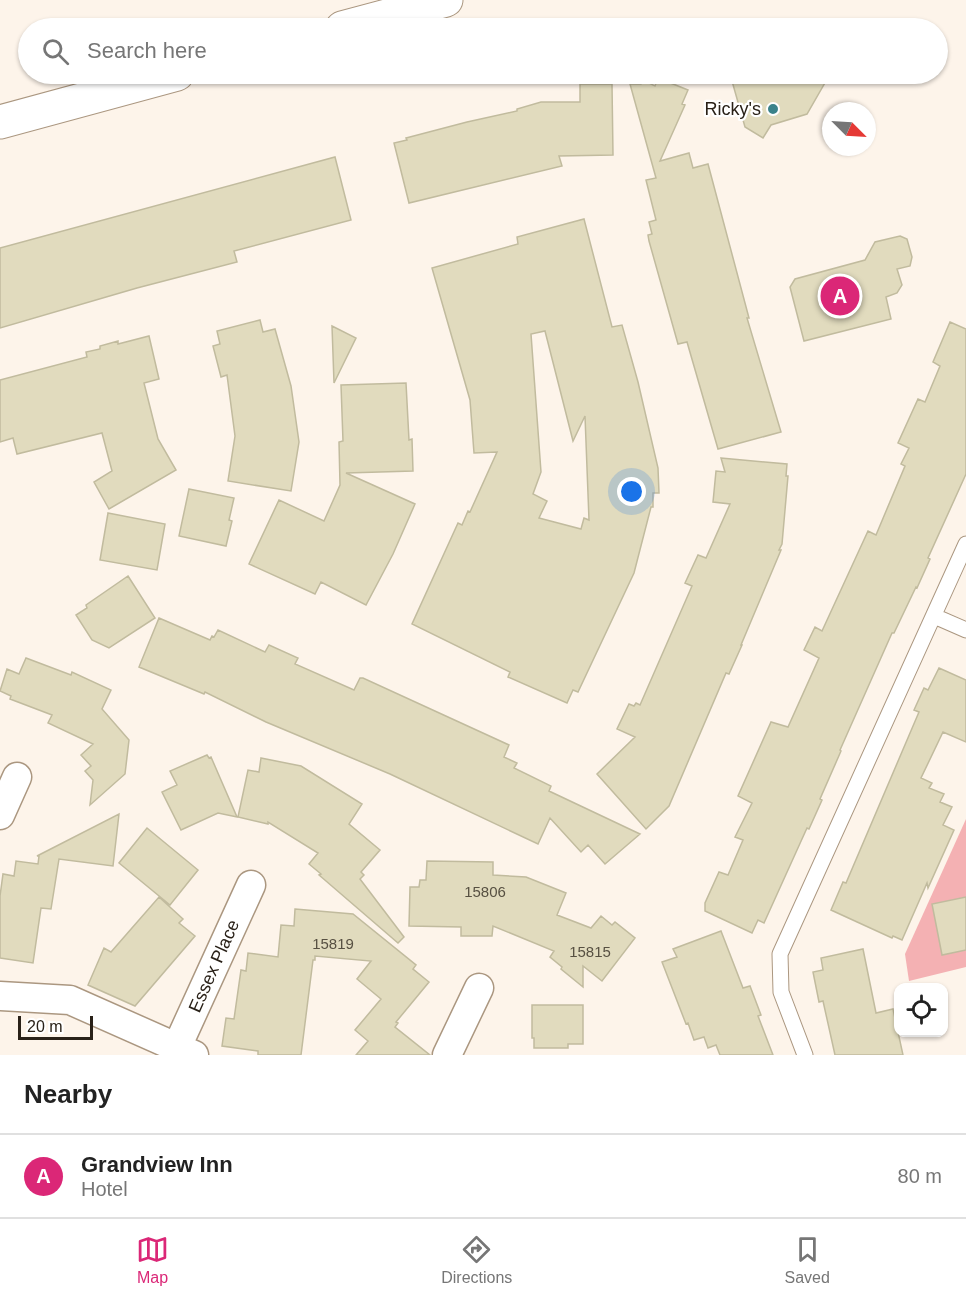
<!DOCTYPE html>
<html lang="en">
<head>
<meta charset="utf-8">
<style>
	body { margin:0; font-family:Helvetica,sans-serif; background:#f6f6f6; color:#222 }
	.controls { position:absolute; right:18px; bottom:18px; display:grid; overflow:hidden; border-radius:12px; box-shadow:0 2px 4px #0004 }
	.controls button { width:54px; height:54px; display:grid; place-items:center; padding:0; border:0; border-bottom:2px solid #e0e0e0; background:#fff; color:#222; font:30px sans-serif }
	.compass { position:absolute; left:822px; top:102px; width:54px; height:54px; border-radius:50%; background:#fff; box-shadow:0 2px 4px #0004; rotate:114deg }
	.scale { position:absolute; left:18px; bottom:15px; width:75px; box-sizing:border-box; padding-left:6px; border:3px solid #292118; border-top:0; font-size:16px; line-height:21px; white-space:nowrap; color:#292118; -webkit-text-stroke:4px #fff; paint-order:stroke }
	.you { position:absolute; left:632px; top:492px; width:21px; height:21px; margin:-15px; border:4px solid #fff; border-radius:50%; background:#1a73e8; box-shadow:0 0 0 9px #1a73e833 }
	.badge { display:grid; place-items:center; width:39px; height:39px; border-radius:50%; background:#db2777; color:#fff; font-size:20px; font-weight:700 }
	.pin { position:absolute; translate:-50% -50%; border:3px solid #fff; box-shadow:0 2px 6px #0006 }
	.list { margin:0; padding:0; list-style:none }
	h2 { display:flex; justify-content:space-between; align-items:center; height:78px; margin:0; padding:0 24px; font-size:26px }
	h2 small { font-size:20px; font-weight:400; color:#767676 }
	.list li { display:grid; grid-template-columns:39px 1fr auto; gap:18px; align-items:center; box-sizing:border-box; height:84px; padding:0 24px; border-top:2px solid #e0e0e0 }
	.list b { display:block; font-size:22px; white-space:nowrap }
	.list p { margin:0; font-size:20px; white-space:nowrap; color:#767676 }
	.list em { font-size:20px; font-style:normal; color:#767676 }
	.icon { flex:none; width:33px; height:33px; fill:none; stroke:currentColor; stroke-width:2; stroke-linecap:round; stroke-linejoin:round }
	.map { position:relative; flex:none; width:966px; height:1055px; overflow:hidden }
	.search { position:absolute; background:#fff; box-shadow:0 2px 4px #0004; left:18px; right:18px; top:18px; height:66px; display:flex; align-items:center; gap:15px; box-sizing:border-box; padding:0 21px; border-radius:33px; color:#767676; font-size:22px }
	.sheet { height:162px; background:#fff }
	nav { display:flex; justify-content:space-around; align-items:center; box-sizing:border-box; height:84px; border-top:2px solid #e0e0e0; background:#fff; font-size:16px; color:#767676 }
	nav a { display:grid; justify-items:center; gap:3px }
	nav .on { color:#db2777 }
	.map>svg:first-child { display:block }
	.green { fill:#f4b1b3 }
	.building { fill:#e1dbbe; stroke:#c1bb9e; stroke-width:1.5; fill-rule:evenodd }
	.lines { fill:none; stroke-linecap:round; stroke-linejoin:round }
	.service-casing { stroke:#ab9780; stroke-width:17 }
	.minor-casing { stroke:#ab9780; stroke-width:31 }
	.primary-casing { stroke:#ab9780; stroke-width:35 }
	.service { stroke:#fff; stroke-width:15 }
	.minor { stroke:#fff; stroke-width:28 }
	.primary { stroke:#fff; stroke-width:33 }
	.poi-dot { fill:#3a828a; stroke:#fff; stroke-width:2 }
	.labels { text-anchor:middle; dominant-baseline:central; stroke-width:4.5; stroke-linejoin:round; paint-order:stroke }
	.number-label { font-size:15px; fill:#575042 }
	.poi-label { font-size:18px; fill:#292118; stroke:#fff; text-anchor:end }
	.street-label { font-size:18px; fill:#292118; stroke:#fff }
</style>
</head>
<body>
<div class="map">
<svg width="966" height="1055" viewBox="0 0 966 1055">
	<rect width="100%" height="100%" fill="#fdf4ea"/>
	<path class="green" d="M966,819V967L909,981L905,954Z"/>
	<path class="building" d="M730,74H830L807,114L771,125L763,138L745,127Z
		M658,78L688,90L682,104L685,105L660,161L689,153L693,168L708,164L749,318H747L781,432L718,449L687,342L678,344L649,241L648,235L652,234L649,222L656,220L646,180L656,178L630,84H641L643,80L655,86Z
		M580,84H612L613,155L559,156L562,166L409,203L394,143L407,140L406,138L467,122L517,111V109L541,102H580Z
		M335,157L351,220L234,251L237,262L137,288L0,328V248Z
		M584,219L612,327L622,325L638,382L658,468L659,493H653V507H651L634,573L578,692L573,690L567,703L508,677L510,672L412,624L458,523L462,525L468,511L470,512L497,452L474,453L470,400L432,268L518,244L517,237ZM545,331L573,441L585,416L589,520L584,518L581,529L539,518L547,501L533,494L541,472L531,334Z
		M900,236L907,239L912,257L910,266L897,269L902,285L897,293L886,297L891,319L804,341L790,287L795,279L865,260L875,242Z
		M260,320L263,332L275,329L291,386L299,442L291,491L228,481L235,436L227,375L221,377L213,346L220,344L217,331Z
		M950,322L966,329V474L928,558L930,559L917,588L916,587L894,633H892L840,750L841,751L820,799L822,800L809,829L807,828L802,839L764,923L758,920L752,933L705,911V903L719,872L728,875L743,840L735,837L752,803L738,796L771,722L788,727L819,658L804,650L815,627L822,631L868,531L876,535L905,466L901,464L909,448L898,443L918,399L925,402L940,366L933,362Z
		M332,326L356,338L334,383Z
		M149,336L159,379L144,383L158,439L176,470L109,509L94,482L112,471L102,433L17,454L13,438L0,442V380L87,357L86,352L100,349V346L118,341V344Z
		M406,383L409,440L412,439L413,471L346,473L415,504L393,554L366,605L321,582L315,594L249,564L279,500L324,521L340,485L339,442L343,441L341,385Z
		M721,458L787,464L786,476H788L782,544L779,550H781L741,645H742L729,674L726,673L669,806L646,829L597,774L635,737L617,729L629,704L634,706L636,703L640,705L692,586L685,583L698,555L706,558L730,504L713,502L716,471L725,472Z
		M189,489L234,498L229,520L232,521L226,546L179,536Z
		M108,513L165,524L157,570L100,560Z
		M128,576L155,618L109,648L92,640L76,615L87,608L86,605Z
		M159,618L210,640L212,636L214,637L218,630L265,652L269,645L298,658L295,664L354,690L360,678H363L509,745L504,757L517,763L514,768L551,786L549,791L640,834L605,864L588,845L581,852L550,818L538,844L390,774L266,722L205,692L204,694L139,667Z
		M26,658L71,675L72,672L111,690L102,709L129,740L125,774L90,805L93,780L85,771L91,766L81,755L93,744L48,723L52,715L10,699L11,696L0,691L7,669L19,674Z
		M939,668L966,680V742L943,732L921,778L932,783L929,788L944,794L940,802L952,807L943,825L954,830L928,888L927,883L902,940L893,936L892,938L831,910L843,882L846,883L919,712L914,710L924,688L928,690Z
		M207,755L209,758L211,757L237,817L218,813L181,830L162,792L177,785L170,771Z
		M261,758L301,766L362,804L349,824L380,850L361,872L364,875L360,879L404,937L398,943L319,875L321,874L309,864L318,853L268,822V824L238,817L248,770L259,772Z
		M119,814L113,866L59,859L51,909L41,908L33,963L0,958V896L3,874L14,876L16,861L38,864L39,856H37Z
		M147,828L198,870L170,905L119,863Z
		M427,861L493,862V875L526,877L566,893L557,915L591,928L601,916L612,925L615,922L635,938L602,981L583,966V987L561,969L562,967L550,957L554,951L493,926L492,936H461V927L409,926L410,887H419L420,880H426Z
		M159,897L183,919L179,923L195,936L135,1006L88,985L104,948L111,952Z
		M966,897V950L942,955L932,904Z
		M295,909L353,914L416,965L413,969L429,982L396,1022L398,1023L395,1027L430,1055H356L368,1041L355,1030L381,999L357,979L371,961L315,956V960H313L301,1055H258V1051L222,1046L226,1018L234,1019L241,970L246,971L248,953L278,957L281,925L294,926Z
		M721,931L743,988L750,986L761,1015L758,1016L773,1055H720L716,1045L708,1048L704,1037L694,1040L688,1023L686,1024L662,962L677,957L673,949Z
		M863,949L876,1013L893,1009L903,1055H835L823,1001L819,1002L813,972L823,970L821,958Z
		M532,1005H583V1044H568V1048H534V1038H532Z"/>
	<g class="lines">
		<defs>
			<path id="service" d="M934,616L966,630
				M805,1055L781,992L780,954L966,544"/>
			<path id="minor" d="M0,815L17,777
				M0,996L70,1000L194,1055
				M177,1047L251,885
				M447,1055L479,988"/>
			<path id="primary" d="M342,28L446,0
				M0,122L177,74"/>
		</defs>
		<use href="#service" class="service-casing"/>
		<use href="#minor" class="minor-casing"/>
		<use href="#primary" class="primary-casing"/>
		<use href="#service" class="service"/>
		<use href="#minor" class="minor"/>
		<use href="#primary" class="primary"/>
	</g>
	<circle class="poi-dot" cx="773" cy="109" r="6"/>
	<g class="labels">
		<g class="number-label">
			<text x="485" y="891">15806</text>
			<text x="333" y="943">15819</text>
			<text x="590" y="951">15815</text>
		</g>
		<g class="poi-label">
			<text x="761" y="109">Ricky's</text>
		</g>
		<g class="street-label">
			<text transform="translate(214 966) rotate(-66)">Essex Place</text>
		</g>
	</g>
</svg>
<div class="controls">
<button><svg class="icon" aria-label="locate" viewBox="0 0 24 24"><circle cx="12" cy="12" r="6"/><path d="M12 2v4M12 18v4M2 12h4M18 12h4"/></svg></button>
</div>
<svg class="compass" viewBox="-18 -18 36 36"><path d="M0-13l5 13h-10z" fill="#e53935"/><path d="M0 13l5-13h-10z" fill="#767676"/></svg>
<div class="scale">20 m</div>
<div class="you"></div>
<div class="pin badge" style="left:840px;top:296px">A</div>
<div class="search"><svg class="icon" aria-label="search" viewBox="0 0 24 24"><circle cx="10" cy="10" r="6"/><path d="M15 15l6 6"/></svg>Search here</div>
</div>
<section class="sheet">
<h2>Nearby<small></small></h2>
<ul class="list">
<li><span class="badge">A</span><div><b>Grandview Inn</b><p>Hotel</p></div><em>80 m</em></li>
</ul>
</section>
<nav>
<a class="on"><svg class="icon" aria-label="map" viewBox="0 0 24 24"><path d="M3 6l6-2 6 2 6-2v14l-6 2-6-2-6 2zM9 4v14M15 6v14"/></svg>Map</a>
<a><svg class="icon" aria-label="directions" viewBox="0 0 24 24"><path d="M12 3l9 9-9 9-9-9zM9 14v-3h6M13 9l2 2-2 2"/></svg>Directions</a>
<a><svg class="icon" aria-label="saved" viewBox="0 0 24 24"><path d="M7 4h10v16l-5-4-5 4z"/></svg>Saved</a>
</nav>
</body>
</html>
